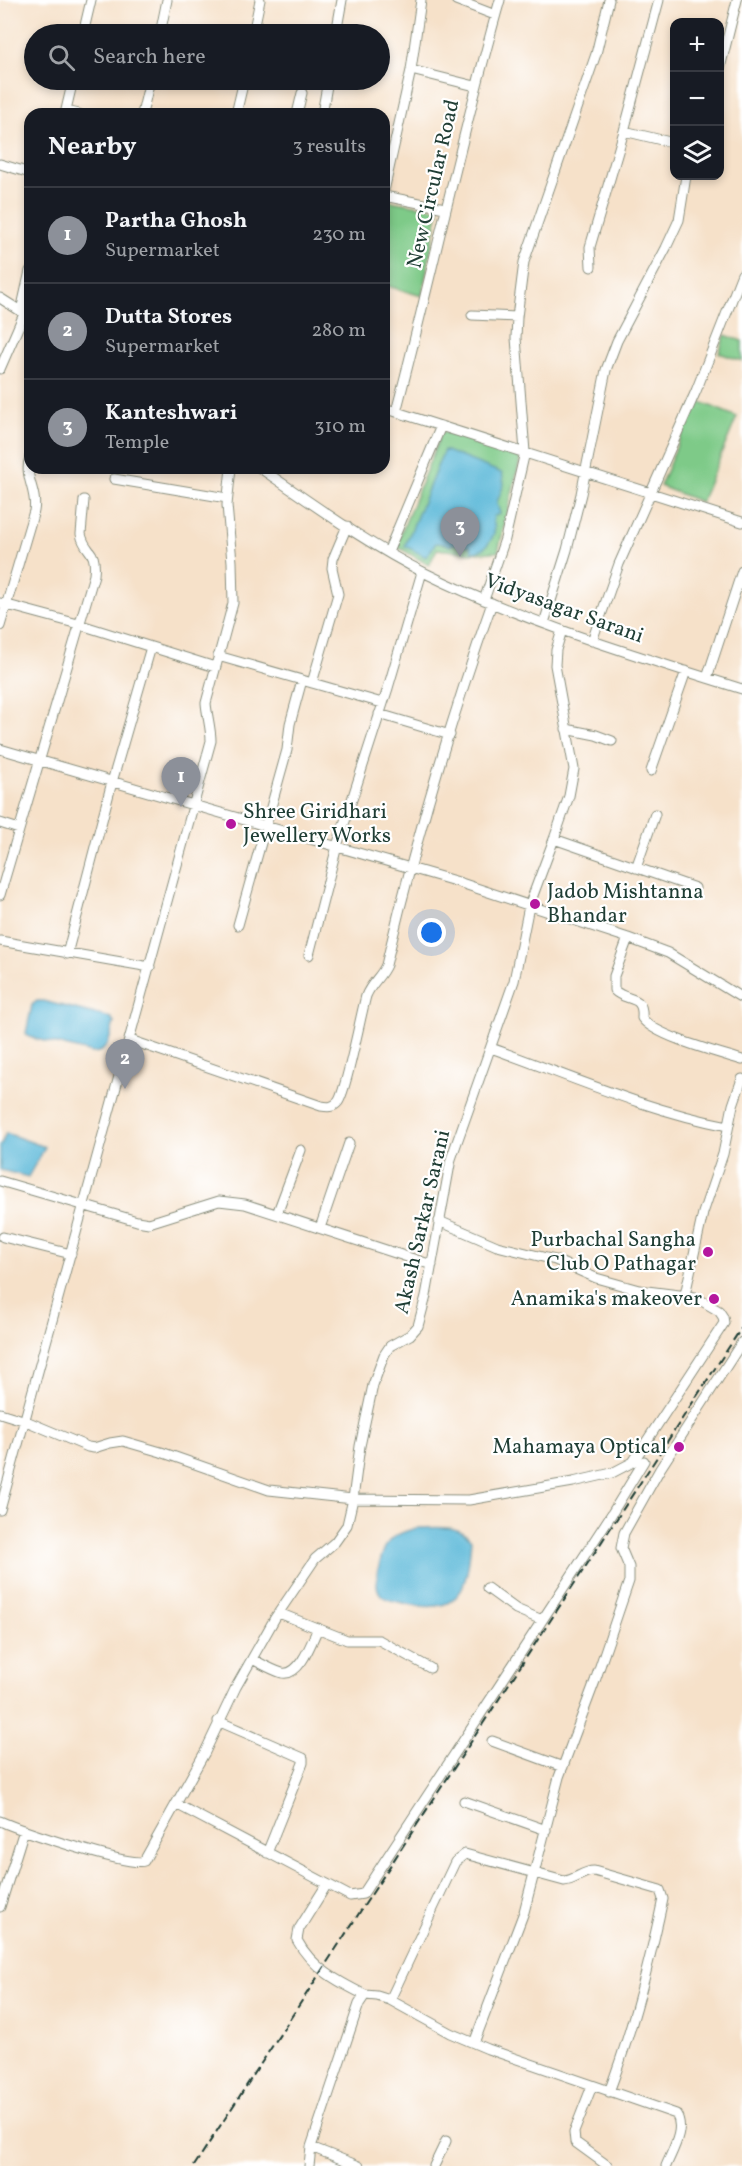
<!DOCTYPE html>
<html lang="en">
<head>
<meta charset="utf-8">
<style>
	body { margin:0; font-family:Vollkorn,serif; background:#242831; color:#f1f3f6 }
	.controls { position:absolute; right:18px; top:18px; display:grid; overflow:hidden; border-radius:12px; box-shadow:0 3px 9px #0003 }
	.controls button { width:54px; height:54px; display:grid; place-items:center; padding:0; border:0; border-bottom:2px solid #363941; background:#171b24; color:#f1f3f6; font:30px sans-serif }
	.you { position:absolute; left:432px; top:933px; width:21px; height:21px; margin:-15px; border:4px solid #fff; border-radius:50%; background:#1a73e8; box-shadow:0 0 0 9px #1a73e833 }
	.badge { display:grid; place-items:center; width:39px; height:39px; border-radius:50%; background:#8c9099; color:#fff; font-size:20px; font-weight:700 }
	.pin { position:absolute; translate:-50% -50px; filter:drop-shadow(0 2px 3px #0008) }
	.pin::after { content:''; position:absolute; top:32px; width:21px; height:18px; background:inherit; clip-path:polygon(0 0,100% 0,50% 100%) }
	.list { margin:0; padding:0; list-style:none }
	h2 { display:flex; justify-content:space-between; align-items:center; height:78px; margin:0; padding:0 24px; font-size:26px }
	h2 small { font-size:20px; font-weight:400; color:#9ea1a6 }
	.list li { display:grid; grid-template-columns:39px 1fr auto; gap:18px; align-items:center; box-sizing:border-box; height:96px; padding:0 24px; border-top:2px solid #363941 }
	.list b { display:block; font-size:22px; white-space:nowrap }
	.list p { margin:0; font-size:20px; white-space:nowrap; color:#9ea1a6 }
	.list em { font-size:20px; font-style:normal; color:#9ea1a6 }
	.icon { flex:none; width:33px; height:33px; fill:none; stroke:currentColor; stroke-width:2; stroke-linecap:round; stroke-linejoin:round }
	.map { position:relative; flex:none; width:742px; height:2166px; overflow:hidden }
	.search { position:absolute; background:#171b24; box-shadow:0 3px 9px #0003; left:24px; top:24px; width:366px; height:66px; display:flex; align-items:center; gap:15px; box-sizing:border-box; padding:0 21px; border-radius:33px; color:#9ea1a6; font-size:22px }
	.panel { position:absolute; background:#171b24; box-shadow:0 3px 9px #0003; left:24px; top:108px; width:366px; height:366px; border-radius:18px }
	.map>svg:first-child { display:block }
	.green { fill:#7eca88; stroke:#4e845e; stroke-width:1.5 }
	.water { fill:#59b7d8; stroke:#3c7a86; stroke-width:1.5 }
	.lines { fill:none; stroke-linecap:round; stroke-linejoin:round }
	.minor-casing { stroke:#8a8f7e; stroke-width:11 }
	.minor { stroke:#fff; stroke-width:9 }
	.rail { stroke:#1f3d34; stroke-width:2; stroke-dasharray:9 4.5; stroke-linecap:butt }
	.poi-dot { fill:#b5179e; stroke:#fff; stroke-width:2 }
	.labels { text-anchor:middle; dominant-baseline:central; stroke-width:4.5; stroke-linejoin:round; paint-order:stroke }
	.street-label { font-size:21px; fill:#1f3d34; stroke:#fff }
	.poi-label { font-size:21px; fill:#1f3d34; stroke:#fff; text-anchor:end }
</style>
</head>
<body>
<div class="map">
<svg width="742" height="2166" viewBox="0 0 742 2166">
	<rect width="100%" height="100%" fill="#fff"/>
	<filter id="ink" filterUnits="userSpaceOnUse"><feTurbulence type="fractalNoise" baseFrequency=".0167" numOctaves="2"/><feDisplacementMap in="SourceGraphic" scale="12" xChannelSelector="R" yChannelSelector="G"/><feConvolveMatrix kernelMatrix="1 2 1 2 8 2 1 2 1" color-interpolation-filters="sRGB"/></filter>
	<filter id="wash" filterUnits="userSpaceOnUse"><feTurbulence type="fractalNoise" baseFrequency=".008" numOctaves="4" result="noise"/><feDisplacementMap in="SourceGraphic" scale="24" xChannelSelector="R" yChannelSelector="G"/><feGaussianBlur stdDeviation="1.35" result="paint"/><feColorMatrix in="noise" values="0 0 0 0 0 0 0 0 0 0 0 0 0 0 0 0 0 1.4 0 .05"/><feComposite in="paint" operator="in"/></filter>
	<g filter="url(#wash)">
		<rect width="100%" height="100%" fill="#f6e1c9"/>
		<path class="green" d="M384,200L439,209L422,296L384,285Z
			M725,335L742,341V361L719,353Z
			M696,400L737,417L701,502L660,486Z
			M442,431L517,455L520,460L498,552L472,553L437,549L429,565L396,546Z"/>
		<path class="water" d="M444,450L502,473L504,484L497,502L500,514L494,516L493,521C499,534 486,552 472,552L470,546L452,544L450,546L446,544L436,543L426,557L405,546Z
			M37,1001H43L111,1018L114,1022C110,1036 110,1053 92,1053L29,1037L26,1033L32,1005Z
			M6,1133L45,1147L28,1177L0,1170V1147Z
			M416,1528C435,1528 458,1523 471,1540C467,1591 461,1616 403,1603C395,1601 383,1600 379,1592C373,1581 382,1547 391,1539C398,1533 407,1531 416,1528Z"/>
	</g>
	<g filter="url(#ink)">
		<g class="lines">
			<defs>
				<path id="minor" d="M456,0L495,15
					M83,34L91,0
					M160,34L167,0
					M253,34L260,0
					M336,34L342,0
					M720,68L737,0
					M411,70L475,86
					M66,111L79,114
					M65,114L73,80
					M142,114L150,80
					M236,114L244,80
					M297,114L302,93
					M322,114L328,80
					M624,131L674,143
					M0,164L30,173
					M384,191L411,70L421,0
					M384,196L445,208
					M591,267L590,247L624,131L659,0
					M0,298L30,317
					M21,311L30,271
					M472,315L517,317
					M0,369L24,314
					M384,408L742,522
					M396,412C432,275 461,136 500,0
					M260,468C313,504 367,544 425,573C526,623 635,655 742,689
					M114,479L227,498
					M388,552L441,426
					M484,600L505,539L525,452L516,338L517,317L524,262L596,54L609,0
					M0,603L78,624L215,667
					M544,623L567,550L581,494L606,370L617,341L666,248L679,220L686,176
					M0,626L34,511C38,491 23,477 30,457
					M592,641L619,564L696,391L742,274
					M218,656L382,703
					M707,678L742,571
					M312,683L338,594L332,568L333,559L347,526
					M379,714L450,735
					M566,729L596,735L612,741
					M0,749L455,881L628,938L668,953L742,998
					M651,771L686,671
					M0,823L19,829
					M554,839L569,796L574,769L555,665L556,650L562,630
					M636,868L655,814
					M0,895L94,575C97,547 85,554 81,534L84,500
					M238,925L287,750L290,724L302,680
					M628,938L614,976V990C627,1003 644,993 642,1018C654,1036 720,1053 742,1060
					M0,941L150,967
					M67,954L112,782L151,647
					M309,955L337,846L388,688L422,572
					M130,1040L321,1106C327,1107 333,1108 338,1102C346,1092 361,1014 366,996C371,983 381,977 386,965C415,843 450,721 492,603
					M491,1048C570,1076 645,1110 728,1126
					M0,1181L137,1221L149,1223L219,1201L245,1204L432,1265
					M277,1214L301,1150
					M320,1228L349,1143
					M3,1237L71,1254
					M685,1295L703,1213L723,1154L733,1105L742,1079
					M0,1413L26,1421L88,1447L94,1448L110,1443L123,1441L161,1452L269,1490L353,1499L360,1446L373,1385L384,1355L390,1346L410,1335L418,1326L426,1296L451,1159L514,981L529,906L554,839L695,888
					M0,1510L211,741C211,728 207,716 206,703L233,603L232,562L227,505L231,468
					M487,1588L516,1609L542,1620
					M279,1613L347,1640H379L430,1668
					M252,1659C262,1664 272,1670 282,1673C300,1677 312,1641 318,1628
					M218,1721L303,1758V1763L267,1853
					M492,1741L563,1767
					M464,1801L546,1830
					M176,1804L350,1896L363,1894L611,1515L644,1461
					M0,1821C20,1830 129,1867 144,1861L205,1752L236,1687L275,1618L315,1559L335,1542L347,1525L353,1499L469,1500L573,1482L612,1473L633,1462L724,1323L723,1317L719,1311L695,1297L639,1290L596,1278L555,1260L497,1246L439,1221
					M327,1884L299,1929L297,1940C312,1968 337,1981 365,1995
					M0,1907L24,1830
					M390,2000L455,1862L465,1854L564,1881C576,1880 582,1871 594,1871L660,1890L663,1899C649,1965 633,2028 609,2092
					M474,2043L524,1912L559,1777L595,1681L629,1581V1567L621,1548L624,1533L660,1469L742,1342
					M592,2086L574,2132L575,2142L608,2166
					M311,2147L359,2166
					M309,2166L311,2147L359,2004L365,1995L377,1996L390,2000L450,2033L488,2049L676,2114C686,2129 672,2151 666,2166
					M434,2166L446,2141"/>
			</defs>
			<use href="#minor" class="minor-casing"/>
			<use href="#minor" class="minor"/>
			<path class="rail" d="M194,2166L742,1327"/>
		</g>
	</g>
	<g class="poi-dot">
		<circle cx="231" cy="824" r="6"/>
		<circle cx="535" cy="904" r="6"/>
		<circle cx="708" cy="1252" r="6"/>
		<circle cx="714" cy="1299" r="6"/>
		<circle cx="679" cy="1447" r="6"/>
	</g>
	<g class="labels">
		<g class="street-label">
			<text transform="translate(434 184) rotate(-77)">New Circular Road</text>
			<text transform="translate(564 609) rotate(20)">Vidyasagar Sarani</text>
			<text transform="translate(423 1222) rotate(-77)">Akash Sarkar Sarani</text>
		</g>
		<g class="poi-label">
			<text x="243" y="812" text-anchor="start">Shree Giridhari<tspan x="243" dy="24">Jewellery Works</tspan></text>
			<text x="547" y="892" text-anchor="start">Jadob Mishtanna<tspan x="547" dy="24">Bhandar</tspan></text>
			<text x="696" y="1240">Purbachal Sangha<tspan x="696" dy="24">Club O Pathagar</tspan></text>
			<text x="702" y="1299">Anamika's makeover</text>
			<text x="667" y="1447">Mahamaya Optical</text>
		</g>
	</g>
</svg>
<div class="controls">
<button>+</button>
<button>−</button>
<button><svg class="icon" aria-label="layers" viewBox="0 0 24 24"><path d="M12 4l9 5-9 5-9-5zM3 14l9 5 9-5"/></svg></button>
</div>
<div class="you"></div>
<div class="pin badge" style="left:181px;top:807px">1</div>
<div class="pin badge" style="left:125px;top:1089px">2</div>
<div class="pin badge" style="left:460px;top:557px">3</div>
<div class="search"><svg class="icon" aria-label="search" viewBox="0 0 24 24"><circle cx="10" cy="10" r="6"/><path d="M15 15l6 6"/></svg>Search here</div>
<section class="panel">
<h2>Nearby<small>3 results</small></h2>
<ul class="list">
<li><span class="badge">1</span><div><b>Partha Ghosh</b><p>Supermarket</p></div><em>230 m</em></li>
<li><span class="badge">2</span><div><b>Dutta Stores</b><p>Supermarket</p></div><em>280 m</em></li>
<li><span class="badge">3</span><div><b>Kanteshwari</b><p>Temple</p></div><em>310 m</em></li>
</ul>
</section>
</div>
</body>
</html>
